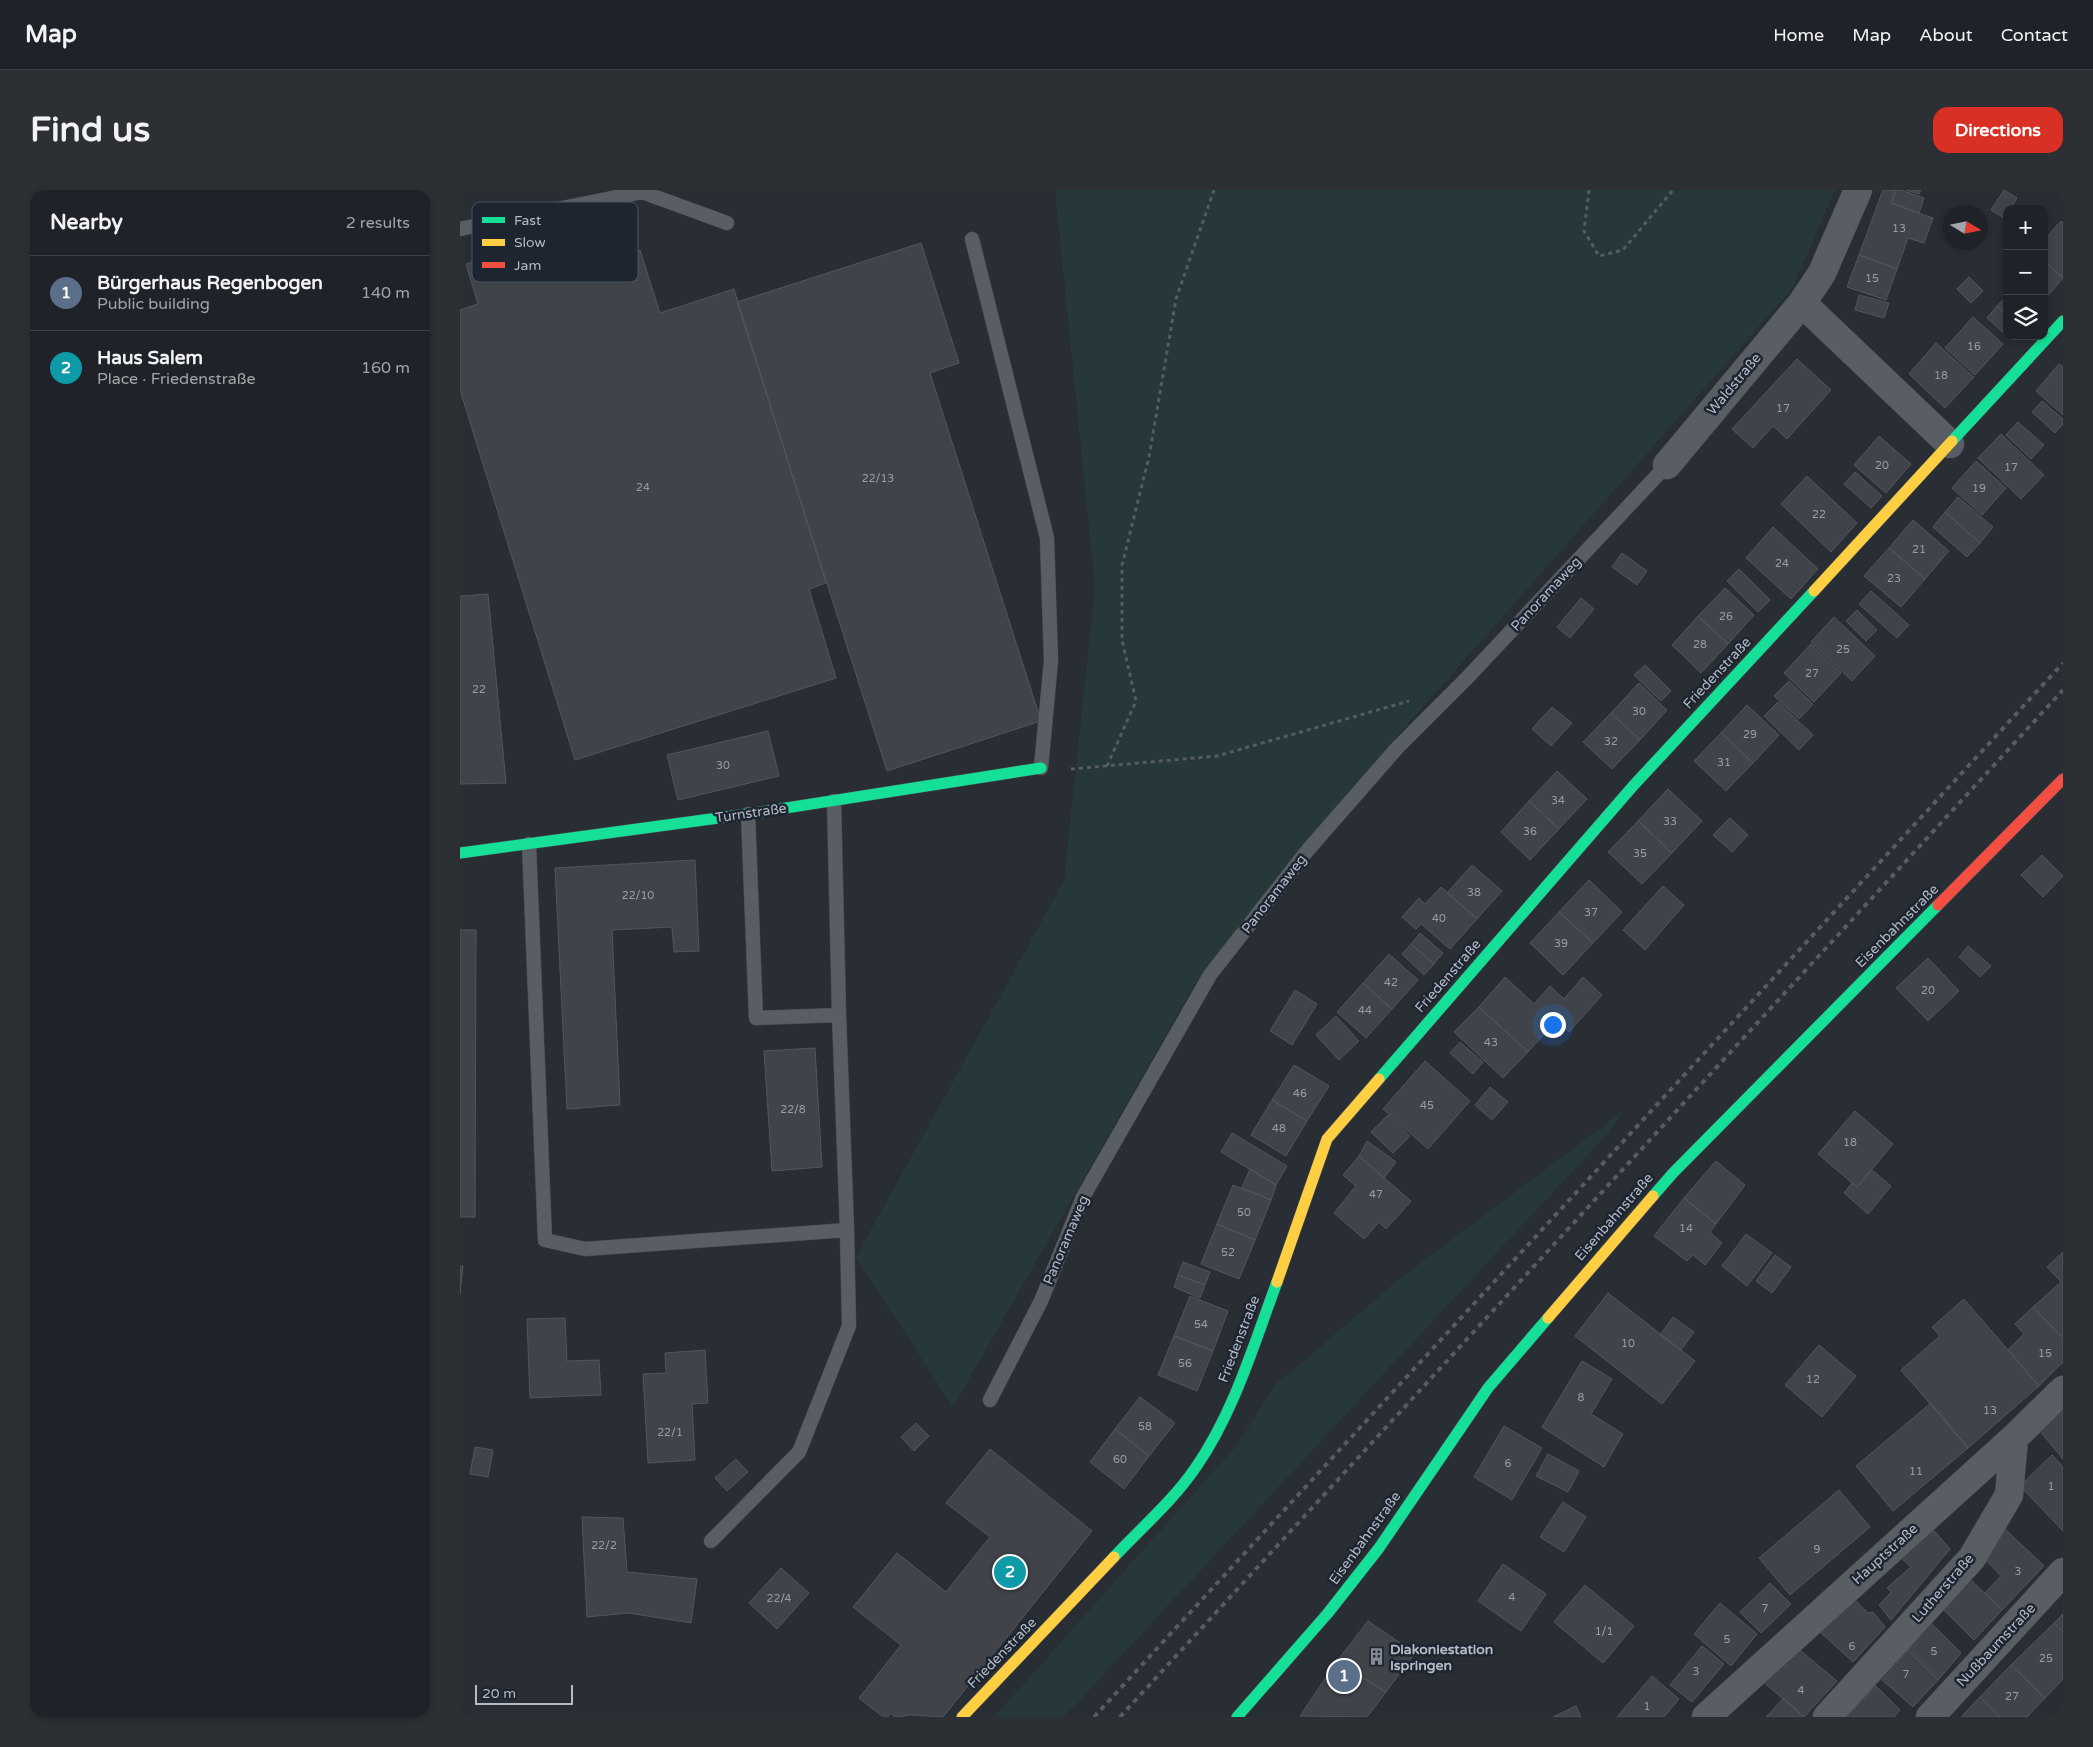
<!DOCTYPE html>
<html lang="en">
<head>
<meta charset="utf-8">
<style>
	body { margin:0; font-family:"Varela Round",sans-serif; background:#2c2f34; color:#f1f3f6 }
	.controls { position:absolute; right:15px; top:15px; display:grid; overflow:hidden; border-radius:10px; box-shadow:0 2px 8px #0003 }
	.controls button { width:45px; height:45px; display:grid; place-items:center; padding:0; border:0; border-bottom:1px solid #3c3f45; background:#1f2228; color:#f1f3f6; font:25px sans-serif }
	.compass { position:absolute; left:1483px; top:15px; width:45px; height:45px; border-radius:50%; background:#1f2228; box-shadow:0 2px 8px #0003; rotate:100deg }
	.scale { position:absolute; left:15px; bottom:12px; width:98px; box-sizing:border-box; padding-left:5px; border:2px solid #b4bac6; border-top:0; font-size:14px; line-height:18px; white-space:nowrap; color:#b4bac6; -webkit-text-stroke:4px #1d2530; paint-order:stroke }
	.you { position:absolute; left:1092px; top:834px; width:18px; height:18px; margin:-12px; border:4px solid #fff; border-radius:50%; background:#1a73e8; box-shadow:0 0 0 8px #1a73e833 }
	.badge { display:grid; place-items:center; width:32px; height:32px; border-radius:50%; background:#d93025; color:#fff; font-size:16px; font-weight:700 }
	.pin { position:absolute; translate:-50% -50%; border:2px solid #fff; box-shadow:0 1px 5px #0006 }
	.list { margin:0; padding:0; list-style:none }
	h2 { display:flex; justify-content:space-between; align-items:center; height:65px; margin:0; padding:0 20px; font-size:21px }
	h2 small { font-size:16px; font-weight:400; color:#a1a4a8 }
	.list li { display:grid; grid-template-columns:32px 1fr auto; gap:15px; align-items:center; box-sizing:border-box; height:75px; padding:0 20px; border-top:1px solid #3c3f45 }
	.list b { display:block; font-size:19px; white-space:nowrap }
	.list p { margin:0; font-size:16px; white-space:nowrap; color:#a1a4a8 }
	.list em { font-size:16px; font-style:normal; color:#a1a4a8 }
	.icon { flex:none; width:28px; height:28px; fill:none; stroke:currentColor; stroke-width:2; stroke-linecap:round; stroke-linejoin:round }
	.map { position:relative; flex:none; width:1603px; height:1527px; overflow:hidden; border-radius:15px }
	header { display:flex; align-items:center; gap:30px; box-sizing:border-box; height:70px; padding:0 25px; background:#1f2228; border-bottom:1px solid #3c3f45 }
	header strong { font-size:24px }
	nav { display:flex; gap:28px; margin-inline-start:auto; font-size:18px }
	.intro { display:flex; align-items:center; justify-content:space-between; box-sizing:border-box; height:120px; padding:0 30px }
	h1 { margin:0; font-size:35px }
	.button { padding:12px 22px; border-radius:15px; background:#d93025; color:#fff; font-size:18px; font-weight:700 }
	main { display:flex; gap:30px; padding:0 30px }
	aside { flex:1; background:#1f2228; border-radius:15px; box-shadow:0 2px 8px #0003 }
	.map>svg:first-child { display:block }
	.green { fill:#26383a }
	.building { fill:#40444a; stroke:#51565d }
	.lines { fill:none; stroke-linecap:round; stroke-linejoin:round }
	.lane-casing { stroke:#45494f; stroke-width:15 }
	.street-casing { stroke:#45494f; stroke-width:29 }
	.fast-casing { stroke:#474b52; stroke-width:12 }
	.slow-casing { stroke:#474b52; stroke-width:12 }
	.jam-casing { stroke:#474b52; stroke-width:12 }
	.path { stroke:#575c60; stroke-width:3; stroke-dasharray:4 4; stroke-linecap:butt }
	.lane { stroke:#595d64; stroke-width:14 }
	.street { stroke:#595d64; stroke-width:28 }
	.fast { stroke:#16e098; stroke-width:11 }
	.slow { stroke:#ffcf43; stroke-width:11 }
	.jam { stroke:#f24e42; stroke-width:11 }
	.rail { stroke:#585c61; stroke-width:4; stroke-dasharray:5 5; stroke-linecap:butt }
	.labels { text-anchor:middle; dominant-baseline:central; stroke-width:5; stroke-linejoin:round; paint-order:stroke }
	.number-label { font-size:11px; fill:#979ca7 }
	.street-label { font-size:14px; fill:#b4bac6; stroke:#1d2530 }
	.poi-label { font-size:14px; font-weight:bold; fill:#b4bac6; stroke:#1d2530; text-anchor:start }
	.key { fill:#1d2530; stroke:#4a525d; stroke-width:1 }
	.key-label { font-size:14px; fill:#b4bac6 }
</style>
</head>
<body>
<header>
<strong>Map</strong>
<nav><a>Home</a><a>Map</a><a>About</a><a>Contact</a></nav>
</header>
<div class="intro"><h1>Find us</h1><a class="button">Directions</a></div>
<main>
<aside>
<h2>Nearby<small>2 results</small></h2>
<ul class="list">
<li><span class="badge" style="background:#5c6f8a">1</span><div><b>Bürgerhaus Regenbogen</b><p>Public building</p></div><em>140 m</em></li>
<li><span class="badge" style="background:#0f9aa8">2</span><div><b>Haus Salem</b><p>Place · Friedenstraße</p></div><em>160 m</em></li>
</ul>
</aside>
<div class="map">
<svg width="1603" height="1527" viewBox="0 0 1603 1527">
	<rect width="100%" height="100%" fill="#292e35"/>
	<path class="green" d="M595,0H1375L1332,99L916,570L736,792L493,1217L396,1067L604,691L635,398Z
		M1163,921L1148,943L604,1527H534L777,1255L815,1195L943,1086Z"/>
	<path class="building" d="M1423,0H1436L1431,13L1473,28L1464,53L1448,48L1437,79L1399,65Z
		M1436,0H1441L1464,8L1459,23L1431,13Z
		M1446,0H1461L1459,4Z
		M1544,0L1557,8L1550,19H1547L1544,28L1531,20Z
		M153,28L164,65L180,60L200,123L274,99L366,393L349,399L376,488L115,570L0,200V120L18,114L6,74Z
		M1601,31L1603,33V88L1584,71V50Z
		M461,53L499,173L470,183L581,531L427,581L277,112Z
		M1399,65L1437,79L1426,110L1387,97Z
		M1584,71L1603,88L1584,110Z
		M1509,87L1523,101L1511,113L1497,99Z
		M1399,105L1429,113L1424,128L1395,120Z
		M1547,106V125L1537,116Z
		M1537,116L1547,125V146L1527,128Z
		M1513,127L1543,154L1515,185L1485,158Z
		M1476,153L1514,187L1485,218L1449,184Z
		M1337,169L1371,200L1327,249L1313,236L1293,258L1272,239Z
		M1599,174L1603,177V225L1576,201Z
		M1582,211L1603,229V234L1595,243L1572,222Z
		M1558,232L1584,255L1571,269L1546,245Z
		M1541,244L1584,285L1561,309L1518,268Z
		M1419,246L1451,274L1426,303L1394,275Z
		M1516,271L1546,298L1522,325L1492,298Z
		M1395,282L1422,306L1411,318L1384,294Z
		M1347,286L1397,333L1371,362L1321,314Z
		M1498,307L1533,337L1520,353L1485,322Z
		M1485,322L1520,353L1507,367L1473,337Z
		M1453,330L1489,361L1465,389L1429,358Z
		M1313,337L1358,379L1331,409L1286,368Z
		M1429,358L1465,389L1441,417L1404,386Z
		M1162,363L1187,381L1177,395L1152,377Z
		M1279,379L1310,410L1298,422L1267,391Z
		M1265,398L1294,425L1268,454L1238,426Z
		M1411,401L1449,435L1437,448L1399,414Z
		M28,404L46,593L0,594V406Z
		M1121,408L1134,419L1110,448L1097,437Z
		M1397,420L1417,440L1406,451L1386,431Z
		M1238,426L1268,454L1241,483L1212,455Z
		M1374,427L1415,466L1392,491L1351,452Z
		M1351,454L1381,483L1354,512L1324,483Z
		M1185,475L1211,501L1201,511L1174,485Z
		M1329,491L1353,514L1339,529L1314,506Z
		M1179,493L1207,520L1180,550L1151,523Z
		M1318,512L1353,545L1339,560L1304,526Z
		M1287,515L1319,545L1293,573L1261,543Z
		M1092,517L1112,533L1091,556L1072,539Z
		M1151,523L1180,550L1152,579L1123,552Z
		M308,541L319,586L218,610L207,565Z
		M1261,543L1293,573L1266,601L1234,571Z
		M1097,581L1127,609L1099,639L1069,611Z
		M1208,599L1242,631L1212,663L1178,631Z
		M1069,611L1099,639L1070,670L1041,642Z
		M1270,628L1288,645L1272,662L1253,645Z
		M1178,631L1212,663L1182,694L1148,662Z
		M1582,665L1603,686L1583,707L1561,685Z
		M235,670L239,761L214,762L212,737L152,740L160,915L107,919L95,678Z
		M1012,675L1042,701L1017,729L987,703Z
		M1129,690L1162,722L1133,753L1099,722Z
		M1203,696L1224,715L1185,760L1163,740Z
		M981,697L1017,729L990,759L961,734L956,739L942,727L959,708L965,714Z
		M1099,722L1133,753L1103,785L1070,753Z
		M0,740H16L15,1027H0Z
		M960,743L983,763L974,774L951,754Z
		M951,754L974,774L964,785L942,764Z
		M1508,756L1531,776L1520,787L1499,767Z
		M929,764L958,790L932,819L903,793Z
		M1468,768L1499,801L1468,831L1436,798Z
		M1045,787L1074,814L1090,796L1104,809L1123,787L1142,805L1109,842L1097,830L1068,862L1019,817Z
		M903,793L932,819L906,848L877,822Z
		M835,800L857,814L832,855L810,841Z
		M1019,817L1068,862L1043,888L994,842Z
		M876,826L899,851L879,870L856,845Z
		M1000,852L1023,872L1013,884L990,863Z
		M355,858L362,977L312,981L304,861Z
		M965,871L1010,911L968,959L923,919Z
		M834,875L869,896L847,931L812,910Z
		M1030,897L1048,912L1032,930L1015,915Z
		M812,910L847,931L826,966L791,945Z
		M1395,921L1433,954L1397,997L1358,964Z
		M928,925L950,946L933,963L911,942Z
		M772,943L827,976L816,995L761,962Z
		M907,951L936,972L924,988L899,966Z
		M899,966L951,1011L926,1039L919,1032L904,1049L874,1023L896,996L883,985Z
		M1256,971L1285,995L1256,1034L1224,1008Z
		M790,979L816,995L811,1010L782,998Z
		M1412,980L1431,996L1408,1024L1384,1003L1392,993L1397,997Z
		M773,995L811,1010L795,1050L757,1034Z
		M1224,1008L1256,1034L1250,1042L1262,1053L1245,1075L1233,1065L1227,1071L1194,1046Z
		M757,1034L795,1050L779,1089L741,1074Z
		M1286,1044L1312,1063L1287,1096L1262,1076Z
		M1603,1062V1148L1573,1117L1601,1092L1587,1077Z
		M1315,1065L1331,1077L1312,1103L1296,1091Z
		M723,1072L750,1082L745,1095L718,1085Z
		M0,1076H3L0,1104Z
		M718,1085L745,1095L740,1108L714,1097Z
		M1148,1103L1235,1171L1202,1214L1115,1146Z
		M730,1106L768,1121L753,1161L714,1146Z
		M1504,1109L1579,1196L1508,1258L1441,1180L1480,1146L1472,1137Z
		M1573,1117L1603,1148V1172L1579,1196L1548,1160L1564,1144L1555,1134Z
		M1213,1127L1234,1142L1221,1160L1200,1145Z
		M105,1128L107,1171L139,1170L141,1205L70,1208L67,1129Z
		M714,1146L753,1161L737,1201L698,1185Z
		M1359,1155L1396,1186L1362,1227L1325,1195Z
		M245,1160L248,1213L232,1214L235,1270L188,1273L183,1184L206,1183L205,1163Z
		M1122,1171L1152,1189L1131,1224L1163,1244L1144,1277L1082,1237Z
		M680,1207L715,1233L689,1266L655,1239Z
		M1471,1213L1508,1258L1433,1321L1396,1276Z
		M1603,1218V1269L1579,1240Z
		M456,1233L469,1246L454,1261L441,1247Z
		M1044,1236L1082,1258L1052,1310L1014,1287Z
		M655,1239L689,1266L664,1299L630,1272Z
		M15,1257L33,1260L28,1287L10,1284Z
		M530,1259L632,1341L483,1527L451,1525L435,1527L430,1523L428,1527H423L399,1508L441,1455L393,1417L437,1363L486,1402L530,1347L486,1313Z
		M1088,1264L1119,1281L1108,1302L1076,1286Z
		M1592,1265L1603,1277V1341L1560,1296Z
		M276,1269L288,1282L267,1301L255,1288Z
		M1379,1300L1410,1337L1330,1405L1299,1368Z
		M1103,1312L1126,1327L1104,1362L1080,1347Z
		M122,1327L163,1328L167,1382L237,1389L231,1433L169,1423L127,1427Z
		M1471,1337L1490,1359L1431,1430L1419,1415L1431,1402L1427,1398L1451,1377L1438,1365Z
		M1544,1338L1584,1376L1542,1420L1525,1403L1541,1386L1524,1368Z
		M1043,1374L1086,1404L1061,1441L1018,1411Z
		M321,1378L349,1403L317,1439L289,1413Z
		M1509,1388L1542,1420L1514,1450L1484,1420Z
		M1310,1393L1331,1414L1301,1443L1280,1422Z
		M1125,1395L1174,1436L1143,1473L1094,1432Z
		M1394,1409L1408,1423L1413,1422L1425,1437L1393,1472L1359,1441Z
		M1260,1413L1297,1444L1271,1476L1234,1444Z
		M1603,1424V1442L1594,1433Z
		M908,1431L955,1463L926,1502L877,1471Z
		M1471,1433L1501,1463L1478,1490L1448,1460Z
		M1594,1433L1603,1442V1489L1585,1508L1551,1475Z
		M1242,1456L1264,1474L1232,1512L1210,1495Z
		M1336,1457L1377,1491L1344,1527L1300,1489Z
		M1448,1460L1478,1490L1453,1517L1422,1490Z
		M877,1471L926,1502L907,1527L840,1526Z
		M1551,1475L1585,1508L1567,1527H1540L1520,1507Z
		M1192,1486L1219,1509L1204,1527H1157Z
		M1416,1496L1440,1520L1434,1527H1386Z
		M1520,1507L1540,1527H1501Z
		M1324,1508L1344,1527H1306Z
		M1116,1516L1121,1527H1093Z"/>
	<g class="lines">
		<defs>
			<path id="lane" d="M0,39L182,2L267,33
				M512,49L587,348L591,471L581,578
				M288,624L296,828L379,825L374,611
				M69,654L85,1050L125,1059L387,1040L389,1136L339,1262L251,1351
				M379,825L387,1040
				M530,1210L581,1111L623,1007L750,785L847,661L937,558L1007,488L1207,275"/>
			<path id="street" d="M1342,113L1490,254
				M1207,275L1342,113L1362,83L1398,0
				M1246,1527L1554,1248L1603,1200
				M1367,1527L1512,1368L1549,1305L1554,1248
				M1470,1527L1603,1382"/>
			<path id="fast" d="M1492,251L1603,131
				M0,663L288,624L581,578
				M919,889L1173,596L1354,401
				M1193,1006L1213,983L1478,715
				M654,1367C682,1337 713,1311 736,1277C774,1222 794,1154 817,1092
				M777,1527L868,1423L919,1358L1028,1198L1088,1128"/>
			<path id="slow" d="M1354,401L1492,251
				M817,1092L867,949L919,889
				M1088,1128L1193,1006
				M502,1527L654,1367"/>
			<path id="jam" d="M1478,715L1603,589"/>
		</defs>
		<use href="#lane" class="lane-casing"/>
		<use href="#street" class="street-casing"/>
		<use href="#fast" class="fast-casing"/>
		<use href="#slow" class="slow-casing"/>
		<use href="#jam" class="jam-casing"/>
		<path class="path" d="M1129,0L1124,41L1139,66L1163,60L1213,0
			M647,576L676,511L662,450V375L689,267L716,109L754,0
			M611,579L757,566L949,511"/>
		<use href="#lane" class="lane"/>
		<use href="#street" class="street"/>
		<use href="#fast" class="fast"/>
		<use href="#slow" class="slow"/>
		<use href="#jam" class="jam"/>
		<path class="rail" d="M634,1527L1603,473
			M660,1527L1603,500"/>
	</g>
	<defs>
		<symbol id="building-bare" viewBox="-9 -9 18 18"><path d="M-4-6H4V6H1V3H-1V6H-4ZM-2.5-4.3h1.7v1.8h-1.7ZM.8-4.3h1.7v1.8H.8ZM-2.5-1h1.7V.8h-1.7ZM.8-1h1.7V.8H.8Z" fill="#838993" stroke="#1d2530" stroke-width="2.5" paint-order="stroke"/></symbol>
	</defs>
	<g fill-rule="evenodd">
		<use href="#building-bare" x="904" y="1454" width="25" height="25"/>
	</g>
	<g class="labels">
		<g class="number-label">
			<text x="1439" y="38">13</text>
			<text x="1412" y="88">15</text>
			<text x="1514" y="156">16</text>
			<text x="1481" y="185">18</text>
			<text x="1323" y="218">17</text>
			<text x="1422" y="275">20</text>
			<text x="1551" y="277">17</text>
			<text x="418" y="288">22/13</text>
			<text x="183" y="297">24</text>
			<text x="1519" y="298">19</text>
			<text x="1359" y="324">22</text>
			<text x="1459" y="359">21</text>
			<text x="1322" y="373">24</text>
			<text x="1434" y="388">23</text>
			<text x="1266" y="426">26</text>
			<text x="1240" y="454">28</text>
			<text x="1383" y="459">25</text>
			<text x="1352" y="483">27</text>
			<text x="19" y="499">22</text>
			<text x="1179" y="521">30</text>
			<text x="1290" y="544">29</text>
			<text x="1151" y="551">32</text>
			<text x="1264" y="572">31</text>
			<text x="263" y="575">30</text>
			<text x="1098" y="610">34</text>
			<text x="1210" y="631">33</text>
			<text x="1070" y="641">36</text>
			<text x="1180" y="663">35</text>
			<text x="1014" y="702">38</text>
			<text x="178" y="705">22/10</text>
			<text x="1131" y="722">37</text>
			<text x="979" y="728">40</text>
			<text x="1101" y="753">39</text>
			<text x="931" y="792">42</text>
			<text x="1468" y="800">20</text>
			<text x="905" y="820">44</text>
			<text x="1031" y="852">43</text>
			<text x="840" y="903">46</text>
			<text x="967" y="915">45</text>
			<text x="333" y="919">22/8</text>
			<text x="819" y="938">48</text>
			<text x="1390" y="952">18</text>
			<text x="916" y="1004">47</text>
			<text x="784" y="1022">50</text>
			<text x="1226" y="1038">14</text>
			<text x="768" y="1062">52</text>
			<text x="741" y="1134">54</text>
			<text x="1168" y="1153">10</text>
			<text x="1585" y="1163">15</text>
			<text x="725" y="1173">56</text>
			<text x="1353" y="1189">12</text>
			<text x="1121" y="1207">8</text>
			<text x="1530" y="1220">13</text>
			<text x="685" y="1236">58</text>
			<text x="210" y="1242">22/1</text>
			<text x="660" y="1269">60</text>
			<text x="1048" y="1273">6</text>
			<text x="1456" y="1281">11</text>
			<text x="1591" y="1296">1</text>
			<text x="144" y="1355">22/2</text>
			<text x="1357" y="1359">9</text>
			<text x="1558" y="1381">3</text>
			<text x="1052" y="1407">4</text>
			<text x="319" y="1408">22/4</text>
			<text x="1305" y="1418">7</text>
			<text x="1144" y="1441">1/1</text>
			<text x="1267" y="1449">5</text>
			<text x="1392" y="1456">6</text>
			<text x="1474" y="1461">5</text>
			<text x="1586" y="1468">25</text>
			<text x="1236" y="1481">3</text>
			<text x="1446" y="1484">7</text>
			<text x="1341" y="1500">4</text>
			<text x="1552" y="1506">27</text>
			<text x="1187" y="1516">1</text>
		</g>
		<g class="street-label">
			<text transform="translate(1274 194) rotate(-50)">Waldstraße</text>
			<text transform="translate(1086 404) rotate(-47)">Panoramaweg</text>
			<text transform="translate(1257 483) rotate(-47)">Friedenstraße</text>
			<text transform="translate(291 623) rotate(-8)">Turnstraße</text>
			<text transform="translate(814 704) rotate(-52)">Panoramaweg</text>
			<text transform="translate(1437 736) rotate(-45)">Eisenbahnstraße</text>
			<text transform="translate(988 786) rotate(-49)">Friedenstraße</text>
			<text transform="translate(1154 1027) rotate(-49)">Eisenbahnstraße</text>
			<text transform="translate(606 1050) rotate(-67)">Panoramaweg</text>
			<text transform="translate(779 1149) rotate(-69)">Friedenstraße</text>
			<text transform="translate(905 1348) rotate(-54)">Eisenbahnstraße</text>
			<text transform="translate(1425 1364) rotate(-42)">Hauptstraße</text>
			<text transform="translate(1483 1398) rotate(-49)">Lutherstraße</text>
			<text transform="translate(1536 1455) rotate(-47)">Nußbaumstraße</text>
			<text transform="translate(542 1463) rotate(-46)">Friedenstraße</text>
		</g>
		<g class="poi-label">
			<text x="930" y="1459">Diakoniestation<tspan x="930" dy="16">Ispringen</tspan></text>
		</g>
	</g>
	<rect x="12" y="12" width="166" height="80" rx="8" class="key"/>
	<rect x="22" y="27" width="23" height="6" fill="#16e098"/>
	<rect x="22" y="49" width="23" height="7" fill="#ffcf43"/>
	<rect x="22" y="72" width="23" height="6" fill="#f24e42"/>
	<g class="key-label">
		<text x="54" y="35">Fast</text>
		<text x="54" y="57">Slow</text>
		<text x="54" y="80">Jam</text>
	</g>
</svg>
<div class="controls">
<button>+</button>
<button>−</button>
<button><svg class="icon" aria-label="layers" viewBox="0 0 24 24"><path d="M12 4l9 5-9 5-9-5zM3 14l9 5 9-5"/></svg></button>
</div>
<svg class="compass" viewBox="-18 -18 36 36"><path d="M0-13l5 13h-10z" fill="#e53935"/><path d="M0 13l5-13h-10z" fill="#a1a4a8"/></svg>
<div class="scale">20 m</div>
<div class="you"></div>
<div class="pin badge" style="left:884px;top:1486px;background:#5c6f8a">1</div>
<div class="pin badge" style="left:550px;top:1382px;background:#0f9aa8">2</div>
</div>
</main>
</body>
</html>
